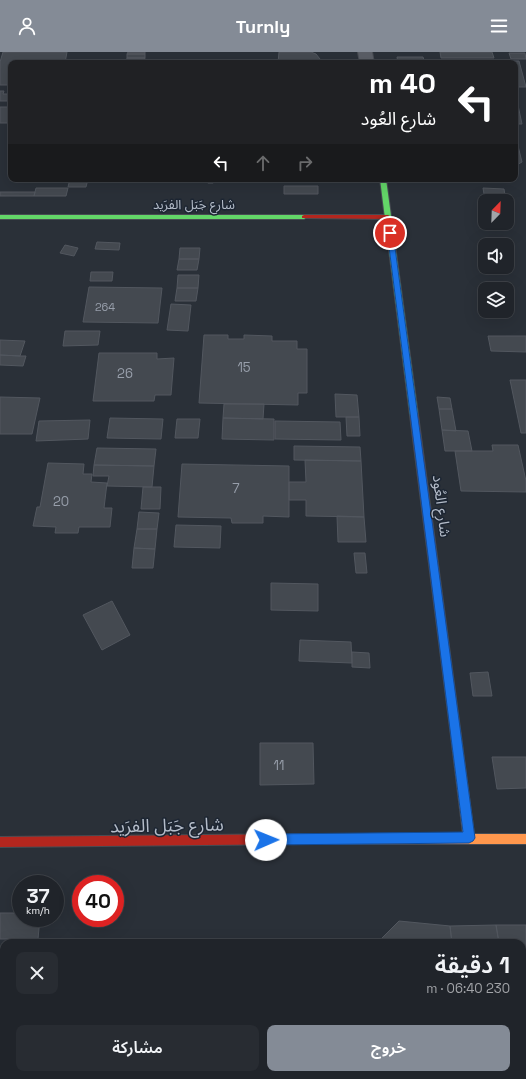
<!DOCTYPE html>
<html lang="ar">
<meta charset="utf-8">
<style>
:root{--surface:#20242a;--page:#282c32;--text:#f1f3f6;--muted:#a2a4a8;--line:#3d4147;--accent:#848b96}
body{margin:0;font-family:"Space Grotesk","Noto Sans Arabic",sans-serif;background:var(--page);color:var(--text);direction:rtl;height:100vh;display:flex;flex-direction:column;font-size:15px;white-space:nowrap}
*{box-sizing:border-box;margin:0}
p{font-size:13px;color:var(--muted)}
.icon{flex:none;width:22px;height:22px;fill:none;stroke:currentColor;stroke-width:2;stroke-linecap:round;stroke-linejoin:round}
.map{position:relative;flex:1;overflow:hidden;direction:ltr}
.side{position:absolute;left:0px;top:887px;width:526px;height:140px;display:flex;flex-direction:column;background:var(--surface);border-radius:12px 12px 0 0;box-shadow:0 4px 16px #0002,0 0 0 1px var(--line);direction:rtl}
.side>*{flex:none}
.top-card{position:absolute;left:8px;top:8px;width:510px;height:122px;border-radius:8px;box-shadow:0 4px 16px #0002,0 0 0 1px var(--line);direction:rtl;background:#202124;color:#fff;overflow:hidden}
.needle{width:26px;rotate:23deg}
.tools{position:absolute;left:478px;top:142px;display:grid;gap:8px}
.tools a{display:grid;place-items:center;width:36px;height:36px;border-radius:8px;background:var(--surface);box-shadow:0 4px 16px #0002,0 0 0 1px var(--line);font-size:20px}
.speed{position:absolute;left:12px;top:823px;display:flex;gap:8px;font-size:20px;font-weight:700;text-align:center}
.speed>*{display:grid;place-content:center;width:52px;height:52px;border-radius:50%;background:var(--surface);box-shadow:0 4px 16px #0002,0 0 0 1px var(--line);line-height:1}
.speed small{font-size:10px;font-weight:400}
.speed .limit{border:6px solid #d22;background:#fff;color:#111}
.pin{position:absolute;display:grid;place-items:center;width:34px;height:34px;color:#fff;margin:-17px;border:2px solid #fff;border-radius:50%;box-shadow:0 1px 4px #0007}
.me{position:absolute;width:44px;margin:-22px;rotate:89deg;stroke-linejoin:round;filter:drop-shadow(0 0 3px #0008)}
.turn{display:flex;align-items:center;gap:14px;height:84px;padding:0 16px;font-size:18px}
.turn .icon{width:52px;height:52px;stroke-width:2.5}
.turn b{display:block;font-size:28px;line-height:34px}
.lanes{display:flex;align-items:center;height:38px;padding:0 16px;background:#0003;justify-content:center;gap:20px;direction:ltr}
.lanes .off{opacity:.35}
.round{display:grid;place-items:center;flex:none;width:42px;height:42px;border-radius:8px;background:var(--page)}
.head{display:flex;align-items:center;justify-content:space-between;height:68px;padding:0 16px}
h1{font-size:24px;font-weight:600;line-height:30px}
.button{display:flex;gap:8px;margin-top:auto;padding:8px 16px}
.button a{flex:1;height:46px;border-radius:8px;background:var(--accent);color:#fff;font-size:16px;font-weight:600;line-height:46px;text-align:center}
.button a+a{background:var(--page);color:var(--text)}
header{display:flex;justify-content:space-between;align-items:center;height:52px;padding:0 16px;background:var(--accent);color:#fff;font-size:18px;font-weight:600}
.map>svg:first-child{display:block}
</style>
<header><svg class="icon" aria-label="menu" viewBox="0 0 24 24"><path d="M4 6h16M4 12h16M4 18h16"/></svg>Turnly<svg class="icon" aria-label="person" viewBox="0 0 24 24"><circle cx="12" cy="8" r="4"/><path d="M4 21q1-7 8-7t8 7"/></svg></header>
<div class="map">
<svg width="526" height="1027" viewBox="0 0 526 1027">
<rect width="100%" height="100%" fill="#2a3038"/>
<path fill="#444950" stroke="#52575f" d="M3 0H67L65 11H11V33H0V10Z
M128 0H145V2H127Z
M279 0H311L316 2 320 7 319 11H278Z
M440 0H492L494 6H441Z
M509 1H525L526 7H511Z
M127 2H145V6H127Z
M397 5H423L425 11H398Z
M127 6H145L144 10H126Z
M164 8H213V11H164Z
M461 9H519L526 35H515V11H461Z
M0 39H4L3 42H11V49H0Z
M515 44H516L522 72H515Z
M0 55H11V71H0Z
M517 90 522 110 515 114V91Z
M70 127H88L86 135H68Z
M203 127H218L213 131H208Z
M470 127H507V130H471Z
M284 134H318V142H284Z
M36 136H68L66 144H34Z
M483 136 504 137 506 149 485 148Z
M0 140H35L34 144H0Z
M97 190 120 191 119 198 95 197Z
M65 193 78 196 74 204 60 201Z
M180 196H200L199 207H179Z
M179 207H199L197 218H177Z
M91 220H113L112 229H90Z
M178 223H199L198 236H177Z
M89 235 162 236 158 271 83 270Z
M177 236H198L196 249H175Z
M171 252 191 253 188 279 167 278Z
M65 279H100L98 293 63 294Z
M204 283H228V287H244V283L272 284V289H297V297H307V341H298V353L199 351Z
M488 284H526V300L491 299Z
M0 288 25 289 20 304 0 303Z
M99 301H157V307L174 306 171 343H155L154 349H93Z
M0 303 20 304H26L23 314 0 313Z
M510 328H526V381H521Z
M335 342 357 343 359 365H336Z
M0 345 40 346 32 382H0Z
M437 345 450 346 452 357H439Z
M224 352H264L263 367 223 366Z
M439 357H452L456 379 442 378Z
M346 365H359L360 384H347Z
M110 366 163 367 161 387 107 386Z
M223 366 274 367V388L222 387Z
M177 367H200L198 386H175Z
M90 368 88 387 36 389 39 369Z
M275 369 340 370 341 388 275 387Z
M442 378 468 379 472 399H445Z
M492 393H518L526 429V440L461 439 455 399H493Z
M294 394 360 395 361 409 294 408Z
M97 396 156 397 154 414 94 413Z
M305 408 361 409 364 465 306 464V448H289V430H306Z
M48 411 84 412 83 422H92L91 430 107 431 104 456H112L110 475H79L78 481H55L56 475 33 474 37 455H40Z
M182 412 289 414V465L263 464V471H232L231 466 178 465Z
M94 413 154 414 152 435 107 434 109 424H93Z
M143 435H161L160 457H141Z
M139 460 159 461 157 477H137Z
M337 464 364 465 366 490H338Z
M176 473 221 474 220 496 174 495Z
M137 477H157L155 497 134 496Z
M134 496 155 497 153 516H132Z
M354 501H365L367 521H356Z
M271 531 318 532V559L271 558Z
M112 549 130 583 102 598 83 563Z
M300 588 351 590 352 611 299 609Z
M352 600 369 601 370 616 352 615Z
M488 620 492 644H473L470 621Z
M260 691H313L314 732 260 733Z
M492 705H526V736L497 737Z
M0 861H21V866H40L38 887H0Z
M399 869 450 874 452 891H377Z
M496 873 499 891H452L450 874Z
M496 873H526V904V902H522V891H499Z
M29 1023H175V1027H28Z"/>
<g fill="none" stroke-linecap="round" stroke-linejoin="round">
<defs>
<path id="street" d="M358 0H372L374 11H360Z"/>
<path id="fast" d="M380 127H386L418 363 414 366 410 363Z
M0 163H304L307 165 304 167H0Z"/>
<path id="slow" d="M456 679 460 680 461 684 474 782H526V792H303L299 791 298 787 299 783 303 782H463L451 684 452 680Z"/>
<path id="jam" d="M304 163H388L391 165 388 167 302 166V164Z
M414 360 418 363 461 684 460 688 456 689 452 688 451 684 410 363Z
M303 782 307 783 308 787 307 791 303 792 0 795V785Z"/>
</defs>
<use href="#street" stroke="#484c53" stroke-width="2"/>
<use href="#fast" stroke="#484c53" stroke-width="2"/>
<use href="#slow" stroke="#484c53" stroke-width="2"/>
<use href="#jam" stroke="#484c53" stroke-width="2"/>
<use href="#street" fill="#5a5e66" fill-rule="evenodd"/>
<use href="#fast" fill="#63d668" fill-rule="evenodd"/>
<use href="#slow" fill="#ff974d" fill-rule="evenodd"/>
<use href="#jam" fill="#b3261e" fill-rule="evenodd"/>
</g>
<path fill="#1a73e8" stroke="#114b97" d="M387 179 393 181 475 786 473 789 469 791 266 793 262 792 260 788 262 784 266 782 463 780Z"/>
<g text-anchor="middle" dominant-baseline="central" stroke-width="3" stroke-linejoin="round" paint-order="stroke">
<g font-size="11" fill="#989fab">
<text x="105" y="255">264</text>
</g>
<g font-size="13" fill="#b4bcc9" stroke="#1d2633">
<text x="194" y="152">شارع جَبَل الفرَيد</text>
</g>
<g font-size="13" fill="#989fab">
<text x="244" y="315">15</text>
<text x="125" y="321">26</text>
<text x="236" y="436">7</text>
<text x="61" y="449">20</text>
<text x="279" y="713">11</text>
</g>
<g font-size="15" fill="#b4bcc9" stroke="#1d2633">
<text transform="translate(442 454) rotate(83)">شارع العُود</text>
</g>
<g font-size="18" fill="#b4bcc9" stroke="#1d2633">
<text transform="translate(167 773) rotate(-1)">شارع جَبَل الفرَيد</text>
</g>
</g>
</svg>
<div class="tools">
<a><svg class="needle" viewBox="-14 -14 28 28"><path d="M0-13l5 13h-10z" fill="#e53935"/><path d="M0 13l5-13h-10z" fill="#a2a4a8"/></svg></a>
<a><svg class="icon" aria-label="sound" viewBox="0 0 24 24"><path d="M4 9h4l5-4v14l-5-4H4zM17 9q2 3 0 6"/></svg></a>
<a><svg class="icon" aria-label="layers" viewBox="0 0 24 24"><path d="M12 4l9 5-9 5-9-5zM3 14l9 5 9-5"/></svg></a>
</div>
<div class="speed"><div>37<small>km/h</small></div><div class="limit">40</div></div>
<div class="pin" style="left:390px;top:181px;background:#d93025"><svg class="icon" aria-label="arrive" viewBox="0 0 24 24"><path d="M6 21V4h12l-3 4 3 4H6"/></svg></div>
<svg class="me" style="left:266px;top:788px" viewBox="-20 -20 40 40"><circle r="19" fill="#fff"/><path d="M0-13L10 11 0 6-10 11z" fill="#1a73e8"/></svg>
<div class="top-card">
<div class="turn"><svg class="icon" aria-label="left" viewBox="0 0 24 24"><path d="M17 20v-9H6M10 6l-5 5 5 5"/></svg><div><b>40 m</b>شارع العُود</div></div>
<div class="lanes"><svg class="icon" aria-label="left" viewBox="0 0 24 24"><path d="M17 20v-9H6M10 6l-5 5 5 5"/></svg><svg class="icon off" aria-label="ahead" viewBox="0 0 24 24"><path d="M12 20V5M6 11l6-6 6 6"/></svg><svg class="icon off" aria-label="right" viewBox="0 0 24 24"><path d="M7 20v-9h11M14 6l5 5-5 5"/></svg></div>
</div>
<section class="side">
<div class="head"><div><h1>1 دقيقة</h1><p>230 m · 06:40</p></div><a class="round"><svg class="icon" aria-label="close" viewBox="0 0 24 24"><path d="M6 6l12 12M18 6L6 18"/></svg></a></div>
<div class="button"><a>خروج</a><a>مشاركة</a></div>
</section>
</div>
